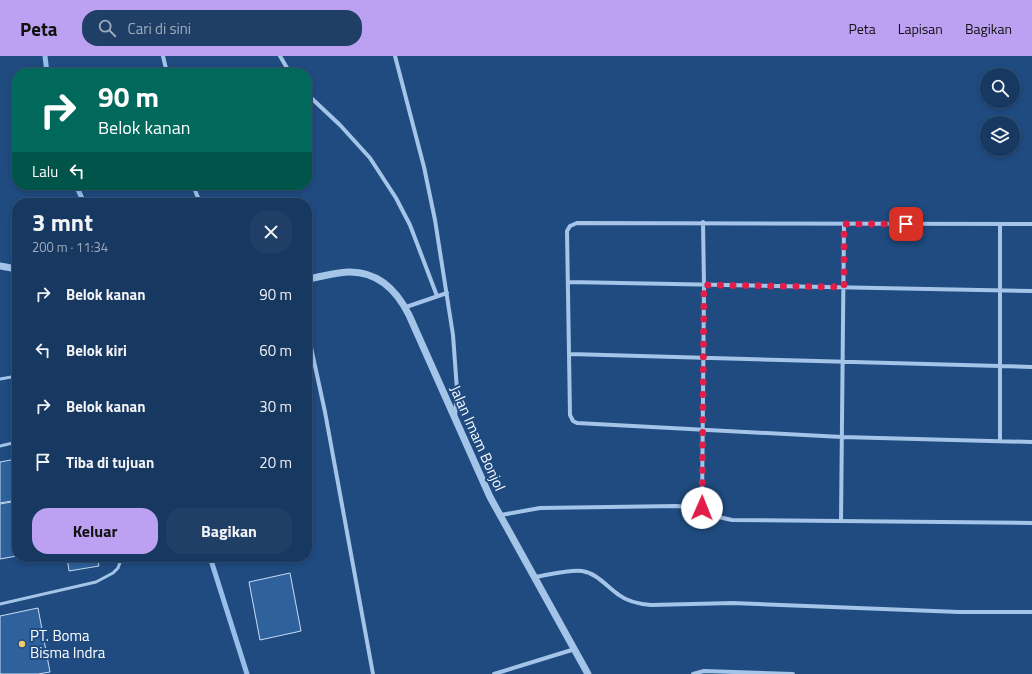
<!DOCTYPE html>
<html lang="id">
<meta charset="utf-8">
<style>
:root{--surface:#173860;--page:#203f66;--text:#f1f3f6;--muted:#9eacbd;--line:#365275;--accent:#bca0f2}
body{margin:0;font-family:"Titillium Web",sans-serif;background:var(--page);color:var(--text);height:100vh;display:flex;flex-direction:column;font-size:15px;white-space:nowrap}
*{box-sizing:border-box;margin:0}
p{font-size:13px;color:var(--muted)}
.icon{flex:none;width:22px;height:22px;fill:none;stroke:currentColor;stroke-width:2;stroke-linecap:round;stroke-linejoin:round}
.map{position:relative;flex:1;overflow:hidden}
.side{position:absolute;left:12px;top:142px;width:300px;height:364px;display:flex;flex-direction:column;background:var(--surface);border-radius:16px;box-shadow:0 2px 6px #0003,0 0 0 1px var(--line)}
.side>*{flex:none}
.banner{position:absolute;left:12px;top:12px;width:300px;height:122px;border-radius:16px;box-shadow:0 2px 6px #0003,0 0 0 1px var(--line);background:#00695c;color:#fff;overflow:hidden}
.controls{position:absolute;left:980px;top:12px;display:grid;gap:8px}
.controls a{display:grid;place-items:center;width:40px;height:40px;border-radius:50%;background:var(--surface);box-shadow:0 2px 6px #0003,0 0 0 1px var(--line);font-size:20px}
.pin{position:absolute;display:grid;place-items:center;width:34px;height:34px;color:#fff;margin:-17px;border-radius:8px;box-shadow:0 2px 6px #0006}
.me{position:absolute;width:44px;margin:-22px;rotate:1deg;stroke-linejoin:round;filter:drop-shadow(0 0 3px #0008)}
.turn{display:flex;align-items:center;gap:14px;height:84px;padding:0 20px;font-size:18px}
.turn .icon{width:52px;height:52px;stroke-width:2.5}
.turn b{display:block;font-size:28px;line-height:34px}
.then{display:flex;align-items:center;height:38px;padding:0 20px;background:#0003;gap:8px;font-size:15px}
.round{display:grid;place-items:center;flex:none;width:42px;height:42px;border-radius:16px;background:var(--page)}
.head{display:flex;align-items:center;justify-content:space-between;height:68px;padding:0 20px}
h1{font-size:24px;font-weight:700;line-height:30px}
.primary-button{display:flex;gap:8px;margin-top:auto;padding:8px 20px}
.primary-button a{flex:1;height:46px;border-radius:16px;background:var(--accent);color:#111;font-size:16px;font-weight:700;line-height:46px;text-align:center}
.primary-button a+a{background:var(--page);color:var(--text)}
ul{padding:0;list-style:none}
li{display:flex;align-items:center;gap:12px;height:56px;padding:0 20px}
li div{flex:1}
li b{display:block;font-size:15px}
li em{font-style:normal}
header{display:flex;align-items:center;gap:24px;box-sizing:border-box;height:56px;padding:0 20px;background:var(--accent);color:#111}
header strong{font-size:19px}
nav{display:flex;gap:22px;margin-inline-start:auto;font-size:14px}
.search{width:280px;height:36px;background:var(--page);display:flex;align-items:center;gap:10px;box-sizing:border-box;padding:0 14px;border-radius:16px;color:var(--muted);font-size:15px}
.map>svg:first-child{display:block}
</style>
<header>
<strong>Peta</strong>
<div class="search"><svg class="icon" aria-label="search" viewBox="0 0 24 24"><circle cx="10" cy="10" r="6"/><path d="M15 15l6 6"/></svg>Cari di sini</div>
<nav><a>Peta</a><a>Lapisan</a><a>Bagikan</a></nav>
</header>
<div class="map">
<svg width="1032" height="618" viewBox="0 0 1032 618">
<rect width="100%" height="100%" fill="#1f4b80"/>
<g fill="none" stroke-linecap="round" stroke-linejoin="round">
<path stroke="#98bfe9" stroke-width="5" d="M45 0 47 17
M76 129 84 147
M210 501 247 618"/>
</g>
<path fill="#2f629d" stroke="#c8def6" d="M16 403 17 444 0 447V406Z
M17 445V500L0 503V448Z
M67 501H97L99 510 69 515Z
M290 517 301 575 260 584 249 526Z
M38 552 50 616 38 618H0V560Z"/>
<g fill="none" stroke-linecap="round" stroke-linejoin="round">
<path stroke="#a4c4e8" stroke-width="3" d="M0 323 17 320
M0 390 17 386
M0 548 96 526 113 517 118 512 122 501"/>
<path stroke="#a4c4e8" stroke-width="4" d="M163 0 167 17
M280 0 290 17
M395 0 424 111 435 164 453 279 457 334 455 361
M307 38 340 69 370 102 396 142 410 169 437 240
M193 129 200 147
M1000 168V385
M1032 168C880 168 728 166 577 167L570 170 567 175 570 359 573 365 577 367 842 381 1032 386
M569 226 1032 235
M406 251 447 237
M307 273 325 356 373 618
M570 298 1032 311
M702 452 704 229 703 166
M501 459 540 452 676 450 702 452 714 460 732 464 1032 467
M841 465 844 168
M535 521C548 519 571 513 582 515 597 517 607 531 619 539 628 546 639 548 651 549L733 547 959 556H1032
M494 618 575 593
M693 618 704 615 793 618"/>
<path stroke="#a4c4e8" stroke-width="7" d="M0 210 17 213
M307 223C321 221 336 216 350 216 378 216 397 235 409 259L490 441 588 618"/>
</g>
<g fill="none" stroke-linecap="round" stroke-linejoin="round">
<path stroke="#e11d48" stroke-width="7" stroke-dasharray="0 12.6" d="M702 452 704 229 844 231V168H906"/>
</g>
<circle fill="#f6c964" stroke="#1f4b80" stroke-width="1.5" cx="22" cy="588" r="4"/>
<g text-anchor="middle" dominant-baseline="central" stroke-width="4" stroke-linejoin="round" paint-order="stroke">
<g font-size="15" fill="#fff" stroke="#1f4b80">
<text transform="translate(478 382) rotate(66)">Jalan Imam Bonjol</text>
</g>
<g font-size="15" fill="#fff" stroke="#1f4b80" text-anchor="start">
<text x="30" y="579">PT. Boma<tspan x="30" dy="17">Bisma Indra</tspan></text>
</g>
</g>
</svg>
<div class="controls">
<a><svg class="icon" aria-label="search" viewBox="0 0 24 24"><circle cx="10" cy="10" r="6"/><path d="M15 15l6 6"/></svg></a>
<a><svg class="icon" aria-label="layers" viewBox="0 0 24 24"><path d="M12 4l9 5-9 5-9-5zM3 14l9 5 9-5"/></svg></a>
</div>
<div class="pin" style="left:906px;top:168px;background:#d93025"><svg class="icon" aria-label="arrive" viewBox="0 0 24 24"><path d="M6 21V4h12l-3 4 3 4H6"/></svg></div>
<svg class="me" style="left:702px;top:452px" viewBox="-20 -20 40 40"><circle r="19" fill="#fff"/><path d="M0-13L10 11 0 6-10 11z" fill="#e11d48"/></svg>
<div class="banner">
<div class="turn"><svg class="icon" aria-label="right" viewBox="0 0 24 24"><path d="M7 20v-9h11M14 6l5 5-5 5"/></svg><div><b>90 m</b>Belok kanan</div></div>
<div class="then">Lalu<svg class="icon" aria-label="left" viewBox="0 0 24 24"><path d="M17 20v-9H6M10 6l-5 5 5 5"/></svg></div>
</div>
<section class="side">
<div class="head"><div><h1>3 mnt</h1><p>200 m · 11:34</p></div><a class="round"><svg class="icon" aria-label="close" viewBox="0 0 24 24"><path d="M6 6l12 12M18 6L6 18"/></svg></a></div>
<ul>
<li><svg class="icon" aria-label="right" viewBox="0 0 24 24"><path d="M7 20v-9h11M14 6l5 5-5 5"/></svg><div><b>Belok kanan</b></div><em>90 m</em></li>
<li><svg class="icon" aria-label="left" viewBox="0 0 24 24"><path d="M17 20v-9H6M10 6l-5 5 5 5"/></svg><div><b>Belok kiri</b></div><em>60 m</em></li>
<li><svg class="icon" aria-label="right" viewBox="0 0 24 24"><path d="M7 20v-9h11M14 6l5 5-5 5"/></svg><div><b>Belok kanan</b></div><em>30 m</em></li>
<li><svg class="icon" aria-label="arrive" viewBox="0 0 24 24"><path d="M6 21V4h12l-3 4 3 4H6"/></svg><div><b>Tiba di tujuan</b></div><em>20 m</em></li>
</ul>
<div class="primary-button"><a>Keluar</a><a>Bagikan</a></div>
</section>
</div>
